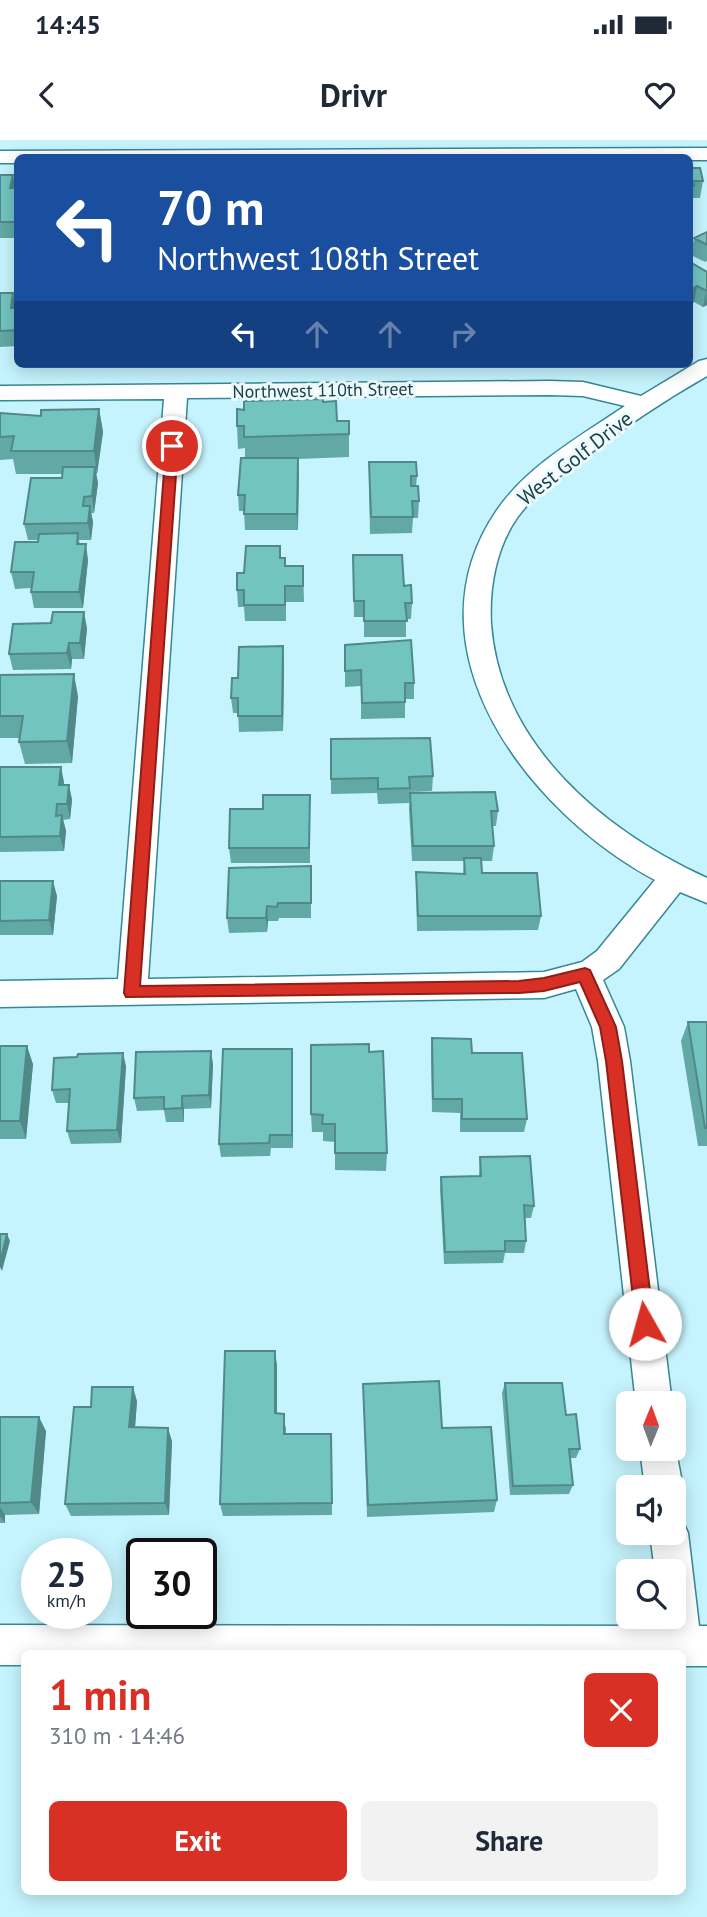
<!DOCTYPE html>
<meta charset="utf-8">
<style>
:root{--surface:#fff;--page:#f2f2f3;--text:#1f2937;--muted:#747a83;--accent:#d93025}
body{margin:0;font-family:"PT Sans",sans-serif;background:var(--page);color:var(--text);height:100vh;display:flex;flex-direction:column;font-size:26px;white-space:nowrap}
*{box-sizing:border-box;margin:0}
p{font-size:23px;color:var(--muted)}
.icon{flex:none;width:38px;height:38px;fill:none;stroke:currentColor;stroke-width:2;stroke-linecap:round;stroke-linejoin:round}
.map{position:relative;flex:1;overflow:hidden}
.side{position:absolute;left:21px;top:1510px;width:665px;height:245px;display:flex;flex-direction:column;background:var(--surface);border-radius:10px;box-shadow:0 4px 18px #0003}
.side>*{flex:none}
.banner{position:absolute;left:14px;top:14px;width:679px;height:214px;border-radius:10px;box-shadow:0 4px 18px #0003;background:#1a4fa0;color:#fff;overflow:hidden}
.needle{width:46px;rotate:1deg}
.tools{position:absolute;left:616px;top:1251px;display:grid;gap:14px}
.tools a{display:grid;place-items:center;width:70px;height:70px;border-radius:10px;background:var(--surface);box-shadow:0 4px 18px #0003;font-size:35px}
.speed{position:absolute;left:21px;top:1398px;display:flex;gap:14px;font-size:35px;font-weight:700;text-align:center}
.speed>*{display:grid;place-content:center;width:91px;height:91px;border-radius:50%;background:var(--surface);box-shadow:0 4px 18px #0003;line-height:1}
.speed small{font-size:18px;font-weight:400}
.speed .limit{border:4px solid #111;border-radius:10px;background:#fff;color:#111}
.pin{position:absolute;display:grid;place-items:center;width:60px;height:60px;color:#fff;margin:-30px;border:4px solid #fff;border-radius:50%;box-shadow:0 2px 7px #0007}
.me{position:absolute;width:77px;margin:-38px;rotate:353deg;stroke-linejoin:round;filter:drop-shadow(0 0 5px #0008)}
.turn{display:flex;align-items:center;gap:24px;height:147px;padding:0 28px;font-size:32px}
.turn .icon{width:91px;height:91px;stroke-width:2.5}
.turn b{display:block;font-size:49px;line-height:60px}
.lanes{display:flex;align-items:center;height:66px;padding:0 28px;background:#0003;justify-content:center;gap:35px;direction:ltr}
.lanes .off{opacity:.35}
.round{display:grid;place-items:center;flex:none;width:74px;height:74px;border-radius:10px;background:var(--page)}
.headline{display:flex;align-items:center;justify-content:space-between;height:119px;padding:0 28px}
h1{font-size:42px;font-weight:700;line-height:52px;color:var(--accent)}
.button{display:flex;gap:14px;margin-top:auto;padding:14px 28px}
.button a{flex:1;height:80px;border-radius:10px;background:var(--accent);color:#fff;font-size:28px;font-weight:700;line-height:80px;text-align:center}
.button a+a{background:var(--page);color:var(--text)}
.status{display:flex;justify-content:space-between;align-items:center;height:49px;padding:0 35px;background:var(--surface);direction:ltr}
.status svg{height:19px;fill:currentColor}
header{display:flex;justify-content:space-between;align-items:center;height:91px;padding:0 28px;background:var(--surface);font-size:32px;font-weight:700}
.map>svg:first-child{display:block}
</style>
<div class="status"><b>14:45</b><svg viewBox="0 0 49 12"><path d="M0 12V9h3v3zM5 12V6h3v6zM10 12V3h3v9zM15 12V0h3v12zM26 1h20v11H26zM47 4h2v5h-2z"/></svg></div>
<header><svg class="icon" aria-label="back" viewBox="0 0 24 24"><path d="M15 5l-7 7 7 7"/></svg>Drivr<svg class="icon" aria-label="heart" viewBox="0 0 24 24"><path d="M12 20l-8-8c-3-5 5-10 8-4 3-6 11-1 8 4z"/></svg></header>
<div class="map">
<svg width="707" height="1777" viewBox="0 0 707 1777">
<rect width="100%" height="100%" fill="#c6f4fe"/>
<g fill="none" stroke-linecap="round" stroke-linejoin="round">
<defs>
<path id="street" d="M707 8V20H690V18H18V23H0V11Z
M707 219V236C663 261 620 290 580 321 557 338 533 355 517 378 496 408 489 448 491 484 500 605 604 691 707 738V763L680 752 619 829 603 840 624 887 630 921 672 1264H636L598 921 592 887 576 849 544 858 0 867V841L118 839 164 259 0 260V246L550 241 583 242 641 256 699 221ZM550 255 583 256 625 266C582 295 527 326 497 370 401 510 531 674 655 740L597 811 582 822 544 832 148 839 187 258Z
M674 1300 683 1348 677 1361 674 1363V1348H645L640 1309H674Z
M674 1376 682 1380 688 1393 699 1486H707V1526H682V1514H24V1525H0V1485L660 1486 659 1477H674V1432H655L650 1393H674Z"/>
</defs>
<use href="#street" stroke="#368797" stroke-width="3"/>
<use href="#street" fill="#fff" fill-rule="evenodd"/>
</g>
<path fill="#62a9a6" d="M690 28 703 41 700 58H692L691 63H690Z
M0 35H13L15 48H18V98H0Z
M707 92V121L705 122 691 115 694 98Z
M690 122 707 132V165L703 167 694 162 690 165Z
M0 153 16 168H18V206L0 207Z
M323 262 337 281 349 294V317L298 319V390H245L244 371H239L238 355 245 318V308L238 309 237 286 244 270Z
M99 269 103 292 97 334H96L98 343 94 373H91L93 382 91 400H79L80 404 88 420 83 468H34L31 452V448L15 449 11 432 38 402V400H28L24 384 62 338V334H16L13 319 0 320V297L41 276Z
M417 336 416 346 419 361 418 378H413L412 393 370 394 369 339Z
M353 415 404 446 412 463 411 479H406V497H364V477H354Z
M281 418 286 426H303L304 462H286V481H245L244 467H238L237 450 244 433Z
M51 483 87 488 84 519H72L71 529 13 530 9 514Z
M345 505 414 543V559H405V578L361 579V546L345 547Z
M284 522 283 591 239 592 238 573H233L231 558 238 538Z
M0 535 78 556 72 623 25 624 19 602 20 598H0Z
M331 599 433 636 432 651 410 652 409 663 378 664 377 653 331 654Z
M0 627 64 642V645H69L72 660 70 679 63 680 66 691 64 711 0 712Z
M410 653 498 671 496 686H492L494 706 492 721H481L482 733 541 776 538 790 417 791 416 747V732L463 734 464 721H412L409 669Z
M310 655V723H231L229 708 263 669Z
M0 741 57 756 53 795H0Z
M311 741V778H279L278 781H268L267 792 229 793 227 778Z
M688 882H707V1006H698L681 901Z
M432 898 472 913 527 979 524 992H460V973L432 972 431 912Z
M0 906 33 924 26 999H0Z
M292 909 293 1008H271L270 1016 221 1017 219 1004Z
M369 912 387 1013 386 1031 335 1030V1002L323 1001V992H312L311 974Z
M213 924 211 968 184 969V982H166L164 970 137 971 134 958Z
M126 926 121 1003 71 1004 67 991 69 963H56L52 950Z
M480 1017 534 1066 531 1078H525L526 1101 524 1113H505L503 1123 444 1124 440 1049 441 1037 479 1036Z
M277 1225V1274L286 1287V1294L332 1307V1375L223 1376 220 1364Z
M505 1243 566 1275 580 1309 576 1318H570L573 1345 569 1354 510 1355 502 1253Z
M363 1244 442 1288 497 1360 494 1372 367 1377Z
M137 1261 135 1287 172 1301 169 1375 71 1376 65 1364 91 1267Z
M0 1277 46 1291 39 1374 5 1375V1383H0Z"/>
<path fill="#508987" d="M13 35 16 51 10 48Z
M697 146 694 162 690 165V150Z
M706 151 707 165 703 167Z
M13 153 16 169 11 168Z
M99 269 103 292 97 334 94 311Z
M298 318 299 334 298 390 297 374Z
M95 327 98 343 94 373 92 356Z
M90 366 93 382 91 400 88 383Z
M86 404 88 420 83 468 79 452Z
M84 472 87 488 84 519 80 503Z
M69 503 72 519 71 529 67 513Z
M283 506 284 522 283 591 282 576Z
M74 534 78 556 72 623 67 601Z
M61 627 64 642 62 660 59 645Z
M69 645 72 660 70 679 67 664Z
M62 675 66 691 64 711 60 696Z
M53 741 57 756 53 795 49 780Z
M267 766 268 781 267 792 266 778Z
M27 906 33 924 26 999 20 981Z
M292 909 293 922V1008L292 995Z
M211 911 213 924 211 968 209 955Z
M123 913 126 926 121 1003 117 990Z
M182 956 184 969V982L182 968Z
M7 1094 10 1101 2 1131 0 1127V1122Z
M275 1211 277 1225V1287L275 1273Z
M133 1247 137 1261 134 1301 129 1287Z
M39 1277 46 1291 39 1374 31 1362Z
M168 1288 172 1301 169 1375 165 1363Z
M0 1367 5 1375V1383L0 1376Z"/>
<path fill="#72c4c1" stroke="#508987" stroke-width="2" d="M690 28H700L703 41H693L694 46H690Z
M0 35H13L10 48H18V82H0Z
M707 92V105L694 98Z
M690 122 707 132V151L697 146 690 150Z
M0 153H13L11 168H18V190L0 191Z
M323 259V262L336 261 337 281H349V294L244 297V286H237V269L244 270V261Z
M99 269 94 311H11L14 296 0 297V273L41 276V270Z
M241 318H298L297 374H244L245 355H238Z
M369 322H416L417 336H411V346H418L419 361H412L413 377H371Z
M63 327H95L92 356 84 357 83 366H90L88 383 24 384 31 338H62Z
M78 393 77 404H86L79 452H31L34 432H11L15 402H38L39 394Z
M246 406H280V418H285V426H303V446H285V465H244V450H237V433H244Z
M353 415H402L404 446 411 445 412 463H405L407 481H364V461H354Z
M53 472H84L80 503H69L67 513 9 514 13 484 51 483Z
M411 500 414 543H405V562L362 563 361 530 345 531V505Z
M283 506 282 576H238V558H231L232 538H238L239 507Z
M74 534 67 601 19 602 23 576H0V535Z
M430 598 433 636 409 637 410 648 378 649V638L331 639V599Z
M0 627H61L59 645H69L67 664H57L56 676 62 675 60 696 0 697Z
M495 652 498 671H491L494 706H413L410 653Z
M263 655H310L309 708H229L230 669H263Z
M464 718H481L482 733H537L541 776H418L416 732 465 734Z
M311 726V763H278L277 767 267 766 266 778H227L229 728Z
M0 741H53L49 780 0 781Z
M688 882H707V988H705Z
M432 898 471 899 472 913H522L527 979H462V959H433Z
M369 904V912L383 911 387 1013H335V984H322L323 975 311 974V905Z
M0 906H27L20 981H0Z
M223 909H292V995H270L269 1003 219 1004Z
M211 911 209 955 182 956V968L164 969V957L134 958 136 912Z
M123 913 117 990 67 991 70 949 52 950 54 918 77 917 78 914Z
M530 1016 534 1066 524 1065 526 1101H505V1111L445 1112 441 1037 481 1036 480 1017Z
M0 1094H7L0 1122Z
M225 1211H275V1273L284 1274V1294H331L332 1363 220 1364Z
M439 1241 442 1288 491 1287 497 1360 368 1365 363 1244Z
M505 1243H562L566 1275 576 1274 580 1309H569L573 1345 513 1346Z
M92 1247H133L129 1287 168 1288 165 1363 65 1364 74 1267H91Z
M0 1277H39L31 1362 0 1363Z"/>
<path fill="#d93025" stroke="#8d1f18" stroke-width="2" d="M172 303 178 306 140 846 519 841 544 838 585 828 590 830 616 887 622 921 654 1184 651 1190 645 1193 638 1190 636 1184 606 921 600 887 580 842 544 851 519 853 126 857 124 853 166 306Z"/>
<g text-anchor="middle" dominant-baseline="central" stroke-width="6" stroke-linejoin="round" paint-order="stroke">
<g font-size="18" fill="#1f4047" stroke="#ecfbfe">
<text transform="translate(323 250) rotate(-1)">Northwest 110th Street</text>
</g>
<g font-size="21" fill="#1f4047" stroke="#ecfbfe">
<text transform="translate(575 318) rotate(-38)">West Golf Drive</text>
</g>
</g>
</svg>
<div class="tools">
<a><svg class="needle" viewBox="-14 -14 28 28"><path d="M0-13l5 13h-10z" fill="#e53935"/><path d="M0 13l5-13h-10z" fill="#747a83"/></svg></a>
<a><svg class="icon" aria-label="sound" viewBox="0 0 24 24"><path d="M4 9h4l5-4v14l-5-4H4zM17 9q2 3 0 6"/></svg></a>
<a><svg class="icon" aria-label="search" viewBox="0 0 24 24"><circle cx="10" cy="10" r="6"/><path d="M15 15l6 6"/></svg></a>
</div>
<div class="speed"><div>25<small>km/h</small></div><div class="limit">30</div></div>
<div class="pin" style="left:172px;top:306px;background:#d93025"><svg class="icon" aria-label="arrive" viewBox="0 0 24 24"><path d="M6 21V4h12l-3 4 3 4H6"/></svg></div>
<svg class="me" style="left:645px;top:1184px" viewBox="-20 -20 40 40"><circle r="19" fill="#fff"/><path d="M0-13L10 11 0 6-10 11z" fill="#d93025"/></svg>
<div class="banner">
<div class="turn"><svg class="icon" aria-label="left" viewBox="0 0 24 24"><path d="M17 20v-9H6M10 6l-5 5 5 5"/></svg><div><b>70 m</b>Northwest 108th Street</div></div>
<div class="lanes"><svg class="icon" aria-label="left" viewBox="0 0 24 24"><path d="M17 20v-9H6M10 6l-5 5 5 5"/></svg><svg class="icon off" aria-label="ahead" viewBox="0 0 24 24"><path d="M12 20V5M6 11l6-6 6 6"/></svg><svg class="icon off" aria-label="ahead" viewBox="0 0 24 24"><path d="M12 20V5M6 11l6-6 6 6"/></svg><svg class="icon off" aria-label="right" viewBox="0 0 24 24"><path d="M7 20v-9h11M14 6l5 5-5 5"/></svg></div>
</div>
<section class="side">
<div class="headline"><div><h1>1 min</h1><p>310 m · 14:46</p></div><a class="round" style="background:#d93025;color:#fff"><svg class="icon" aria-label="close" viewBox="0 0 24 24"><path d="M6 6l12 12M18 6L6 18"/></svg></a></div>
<div class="button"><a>Exit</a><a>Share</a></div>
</section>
</div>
